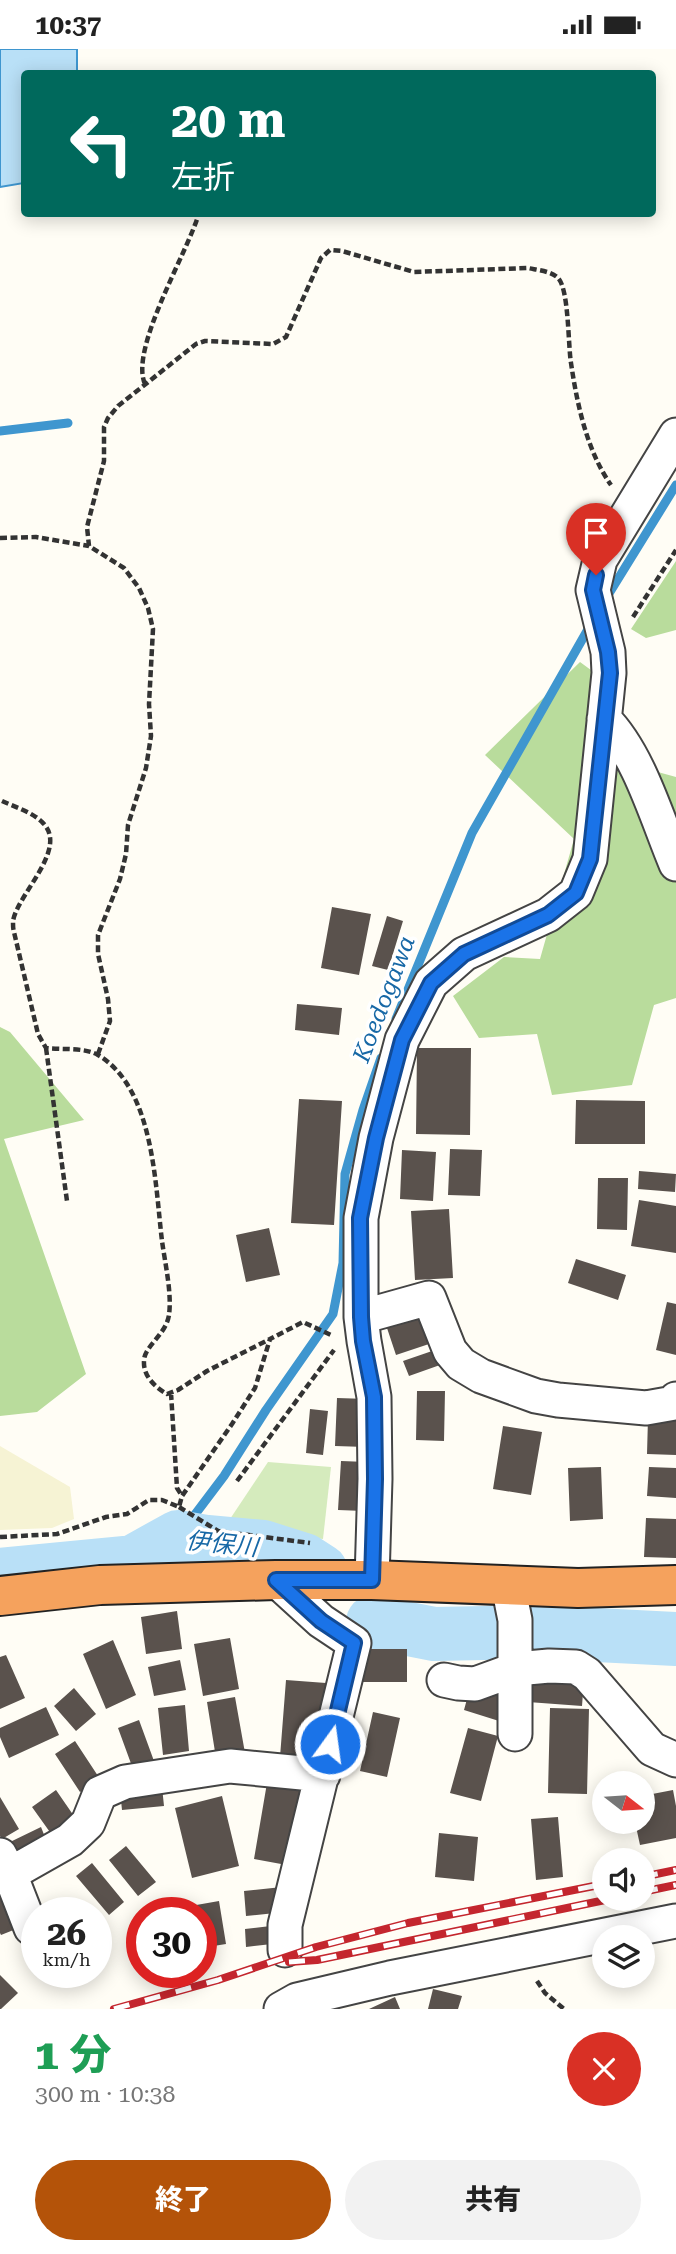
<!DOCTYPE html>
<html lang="ja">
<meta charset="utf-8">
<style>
:root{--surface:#fff;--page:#f2f2f2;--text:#222;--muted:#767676;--accent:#b45309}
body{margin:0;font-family:"Roboto Serif","Noto Sans JP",serif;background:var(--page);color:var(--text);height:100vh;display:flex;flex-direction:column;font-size:26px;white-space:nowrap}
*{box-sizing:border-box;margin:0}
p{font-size:23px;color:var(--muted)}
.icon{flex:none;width:38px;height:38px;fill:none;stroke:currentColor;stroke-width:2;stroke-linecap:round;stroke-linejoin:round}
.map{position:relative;height:1960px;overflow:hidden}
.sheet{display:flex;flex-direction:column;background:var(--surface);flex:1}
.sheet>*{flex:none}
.guide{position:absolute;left:21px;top:21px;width:635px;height:147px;border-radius:7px;box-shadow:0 4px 18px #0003;background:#00695c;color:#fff;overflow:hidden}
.needle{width:46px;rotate:107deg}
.buttons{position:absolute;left:592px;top:1722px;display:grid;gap:14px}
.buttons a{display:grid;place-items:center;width:63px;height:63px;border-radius:50%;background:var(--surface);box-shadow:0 4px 18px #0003;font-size:35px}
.speed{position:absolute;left:21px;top:1848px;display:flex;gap:14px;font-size:35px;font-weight:700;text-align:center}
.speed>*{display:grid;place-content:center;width:91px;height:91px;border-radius:50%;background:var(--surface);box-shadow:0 4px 18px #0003;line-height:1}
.speed small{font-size:18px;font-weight:400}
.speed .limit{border:10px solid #d22;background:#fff;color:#111}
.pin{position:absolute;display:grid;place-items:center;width:60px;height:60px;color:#fff;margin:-72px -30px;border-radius:50% 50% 50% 0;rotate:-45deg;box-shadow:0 0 7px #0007}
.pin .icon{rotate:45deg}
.me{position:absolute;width:77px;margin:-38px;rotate:14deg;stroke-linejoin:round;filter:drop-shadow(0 0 5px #0008)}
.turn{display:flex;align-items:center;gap:24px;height:147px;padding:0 35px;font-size:32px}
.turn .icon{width:91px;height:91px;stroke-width:2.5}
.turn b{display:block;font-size:49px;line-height:60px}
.round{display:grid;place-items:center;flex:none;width:74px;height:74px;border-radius:37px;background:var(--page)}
.headline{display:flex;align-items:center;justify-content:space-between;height:119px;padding:0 35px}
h1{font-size:42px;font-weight:800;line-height:52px;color:#1e9e55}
.cta{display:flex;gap:14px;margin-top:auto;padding:14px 35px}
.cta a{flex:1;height:80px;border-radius:42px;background:var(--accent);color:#fff;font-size:28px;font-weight:800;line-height:80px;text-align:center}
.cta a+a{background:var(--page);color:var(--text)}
.status{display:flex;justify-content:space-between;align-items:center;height:49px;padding:0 35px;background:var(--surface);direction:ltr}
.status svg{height:19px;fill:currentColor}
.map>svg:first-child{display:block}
</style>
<div class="status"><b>10:37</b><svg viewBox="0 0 49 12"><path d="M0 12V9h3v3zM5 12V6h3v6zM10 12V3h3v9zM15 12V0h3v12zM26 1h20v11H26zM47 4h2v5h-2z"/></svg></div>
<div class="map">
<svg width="676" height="1960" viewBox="0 0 676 1960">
<rect width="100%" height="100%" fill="#fffdf5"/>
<path fill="#f6f3d4" d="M0 1397 70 1438 74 1470 52 1479 0 1481Z"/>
<path fill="#d5ebbd" d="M268 1413 331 1418 323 1490 224 1479Z"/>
<path fill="#b9dc9c" d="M676 512V581L646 589 631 580Z
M580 613 595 624 585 703 676 728V949L654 956 632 1036 552 1046 537 985 479 989 453 947 504 908 540 910 574 790 485 706Z
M0 978 10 983 84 1071 4 1090 86 1325 37 1363 0 1367Z"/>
<path fill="#b9e0f7" stroke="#3f96cf" stroke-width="2" d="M0 0H77V24H24V134L0 138Z"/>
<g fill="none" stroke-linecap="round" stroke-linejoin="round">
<path stroke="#3f96cf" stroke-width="9" d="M0 382 68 374
M605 551 676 436
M396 970 472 784 591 575
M178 1488 224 1427 266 1361 333 1265 343 1214 345 1125 363 1061 381 1009"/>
<path stroke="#b9e0f7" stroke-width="54" d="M0 1526 133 1513 178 1488 207 1493 263 1498 304 1511 321 1522
M373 1573 434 1585 538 1583 676 1590"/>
</g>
<path fill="#5a524d" d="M332 858 371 865 359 926 321 919Z
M387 867 403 872 388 921 372 917Z
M297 955 342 959 339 986 295 981Z
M417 999H471L470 1086 416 1085Z
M299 1050 342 1052 334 1176 291 1174Z
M576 1051 645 1052V1095H575Z
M450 1100 482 1101 480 1147 448 1146Z
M402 1101 436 1103 433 1152 400 1150Z
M639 1122 676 1125 675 1143 638 1140Z
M598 1129H628L627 1181 597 1180Z
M639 1151 676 1157V1204L631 1197Z
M449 1160 453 1229 415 1231 411 1162Z
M269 1179 280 1226 246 1233 236 1186Z
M576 1210 626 1226 618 1251 568 1234Z
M421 1251 435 1293 396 1306 382 1264Z
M667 1253 676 1255V1306L656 1301Z
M435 1301 440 1316 409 1327 403 1312Z
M417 1342H445L444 1392 416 1391Z
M337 1349 368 1350 366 1398 335 1397Z
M310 1360 328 1362 323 1406 306 1404Z
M648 1369 676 1370V1406L647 1405Z
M503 1377 542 1383 531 1446 493 1440Z
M341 1412 367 1413 364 1462 338 1461Z
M601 1418 603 1470 570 1472 568 1419Z
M649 1418 676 1419V1449L647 1447Z
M646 1469 676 1470V1509L644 1508Z
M177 1562 182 1600 146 1605 141 1568Z
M230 1589 239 1640 203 1647 194 1595Z
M113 1591 136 1646 106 1660 83 1605Z
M362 1600H407V1633H363Z
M6 1606 25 1649 0 1660V1608Z
M180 1611 186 1641 154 1647 148 1618Z
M530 1626 584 1630 582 1657 528 1653Z
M286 1631 326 1634 320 1711 280 1708Z
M74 1639 96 1665 76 1682 54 1657Z
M470 1639 506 1649 499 1672 464 1661Z
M235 1648 245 1704 216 1709 207 1653Z
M185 1656 189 1702 163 1706 158 1659Z
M46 1658 59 1686 9 1709 0 1688V1679Z
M550 1659 589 1660 587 1745 548 1744Z
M373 1663 400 1669 387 1728 360 1722Z
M139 1671 154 1712 133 1720 118 1679Z
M468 1679 498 1687 481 1752 450 1744Z
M75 1692 100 1730 80 1743 55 1705Z
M267 1734 306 1741 292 1817 254 1810Z
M162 1738 164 1757 122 1761 120 1742Z
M56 1741 76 1770 52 1786 32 1758Z
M673 1741 676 1757V1789L640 1796 635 1773H642V1747Z
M222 1747 239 1817 192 1829 175 1759Z
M0 1748 19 1780 2 1790 0 1787Z
M558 1768 563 1828 536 1831 531 1770Z
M41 1778 47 1793 15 1809 8 1794Z
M439 1784 478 1788 474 1832 435 1828Z
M126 1797 156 1833 138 1847 109 1811Z
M92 1814 124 1853 109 1866 76 1827Z
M0 1826 21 1878 1 1886 0 1884Z
M282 1838 285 1863 246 1867 244 1842Z
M219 1852 226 1895 201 1899V1864H186L185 1858Z
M279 1876 281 1894 246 1898 245 1880Z
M59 1923H82L70 1935Z
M0 1926 18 1944 1 1960H0Z
M433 1940 462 1947 458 1960H428Z
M395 1948 400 1960H369Z"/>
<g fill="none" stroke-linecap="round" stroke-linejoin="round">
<defs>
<path id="street" d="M604 670C639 705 657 770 676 815
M361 1268 429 1249 450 1302 461 1315 481 1327 536 1347 558 1351 646 1359 674 1354 676 1350
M276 1531 321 1572 354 1594 285 1876V1901
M372 1531 375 1430 374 1348 364 1292 361 1268V1169L376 1089 402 991 431 934 464 905 548 866 576 844 590 810 609 624 608 603 593 541 600 511 676 386
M508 1536 515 1571V1685
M444 1631 458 1634 475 1635 516 1620 549 1617 576 1618 587 1625 652 1700 676 1711
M0 1806 10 1825 31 1879
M10 1825 70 1791 88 1774 100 1744 125 1733 230 1717 323 1726
M281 1960 297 1951 390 1929 676 1872"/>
<path id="highway" d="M0 1547 100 1536 276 1531H372L578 1539 676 1536"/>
</defs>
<use href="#street" stroke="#444" stroke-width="37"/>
<use href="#highway" stroke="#222" stroke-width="42"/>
<path stroke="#333" stroke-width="4.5" stroke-dasharray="7 3.5" stroke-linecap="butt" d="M145 335C129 300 188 203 199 164
M0 489 36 488 89 497
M633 568 676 501
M2 752C15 758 32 763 42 773 70 799 18 844 13 872 13 876 13 880 14 883L38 985 46 999C62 1001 84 998 98 1006 154 1039 155 1135 162 1192 165 1214 172 1244 169 1266 166 1286 144 1297 144 1312 143 1327 155 1338 167 1345L178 1341 207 1322 270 1290
M46 999 67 1152
M98 1005 110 972 108 950 98 905V886L120 830 126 805 128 776 146 719 151 687 149 655 153 580 148 559 139 539 124 519 89 497 87 478 104 412V378L108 369 118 357 196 295 205 292 273 295 286 288 321 209 330 201 342 202 414 223 528 219C537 221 551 222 558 229 569 240 568 296 571 314 577 355 587 402 611 436
M171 1344 177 1439 182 1447
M237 1432 334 1301
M179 1458 218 1482 310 1494
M0 1488 57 1485 106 1468 127 1465 149 1451H162L179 1458 182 1447 232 1375 255 1339 270 1290 303 1273 333 1287
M537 1932 545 1944 564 1960"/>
<use href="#street" stroke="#fff" stroke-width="33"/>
<use href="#highway" stroke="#f5a25d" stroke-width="38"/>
<defs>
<path id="rail" d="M642 1828 676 1821
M642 1843 676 1836
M289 1913 317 1911 610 1850
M114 1960 218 1931 316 1898 408 1874 604 1835"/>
</defs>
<use href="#rail" stroke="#c4262e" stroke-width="8"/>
<use href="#rail" stroke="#fff" stroke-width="5" stroke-dasharray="16" stroke-linecap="butt"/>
</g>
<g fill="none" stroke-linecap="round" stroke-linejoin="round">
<defs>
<path id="route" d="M330 1695 354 1594 321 1572 276 1531H372L375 1430 374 1348 363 1292 361 1268 360 1169 376 1089 402 991 431 934 464 905 548 866 576 844 590 810 610 624 608 603 593 541 596 526"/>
</defs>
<use href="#route" stroke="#114b97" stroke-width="18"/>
<use href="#route" stroke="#1a73e8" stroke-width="12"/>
</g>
<g text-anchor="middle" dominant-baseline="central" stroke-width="7" stroke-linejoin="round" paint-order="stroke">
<g font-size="24" font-style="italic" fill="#1768a6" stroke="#fff">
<text transform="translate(384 950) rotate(-69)">Koedogawa</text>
<text transform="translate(222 1495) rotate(6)">伊保川</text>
</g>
</g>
</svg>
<div class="buttons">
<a><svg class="needle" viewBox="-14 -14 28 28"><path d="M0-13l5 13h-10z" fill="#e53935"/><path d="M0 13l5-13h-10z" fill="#767676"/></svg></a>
<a><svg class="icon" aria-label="sound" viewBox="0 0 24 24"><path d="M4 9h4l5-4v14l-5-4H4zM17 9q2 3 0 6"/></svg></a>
<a><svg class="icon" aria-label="layers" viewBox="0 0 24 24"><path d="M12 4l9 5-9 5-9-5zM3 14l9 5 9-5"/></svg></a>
</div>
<div class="speed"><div>26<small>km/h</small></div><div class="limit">30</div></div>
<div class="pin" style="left:596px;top:526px;background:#d93025"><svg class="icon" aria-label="arrive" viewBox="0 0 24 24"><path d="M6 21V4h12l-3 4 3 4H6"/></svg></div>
<svg class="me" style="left:330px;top:1695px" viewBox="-20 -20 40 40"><circle r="17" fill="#1a73e8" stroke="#fff" stroke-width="3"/><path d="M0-11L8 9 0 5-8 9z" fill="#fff"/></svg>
<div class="guide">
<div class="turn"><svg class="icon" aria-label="left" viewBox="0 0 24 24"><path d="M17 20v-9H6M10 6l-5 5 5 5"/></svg><div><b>20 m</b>左折</div></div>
</div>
</div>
<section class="sheet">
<div class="headline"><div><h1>1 分</h1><p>300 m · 10:38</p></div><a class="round" style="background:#d93025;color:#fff"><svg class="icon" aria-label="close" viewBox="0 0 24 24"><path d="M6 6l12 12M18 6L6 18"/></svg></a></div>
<div class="cta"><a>終了</a><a>共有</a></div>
</section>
